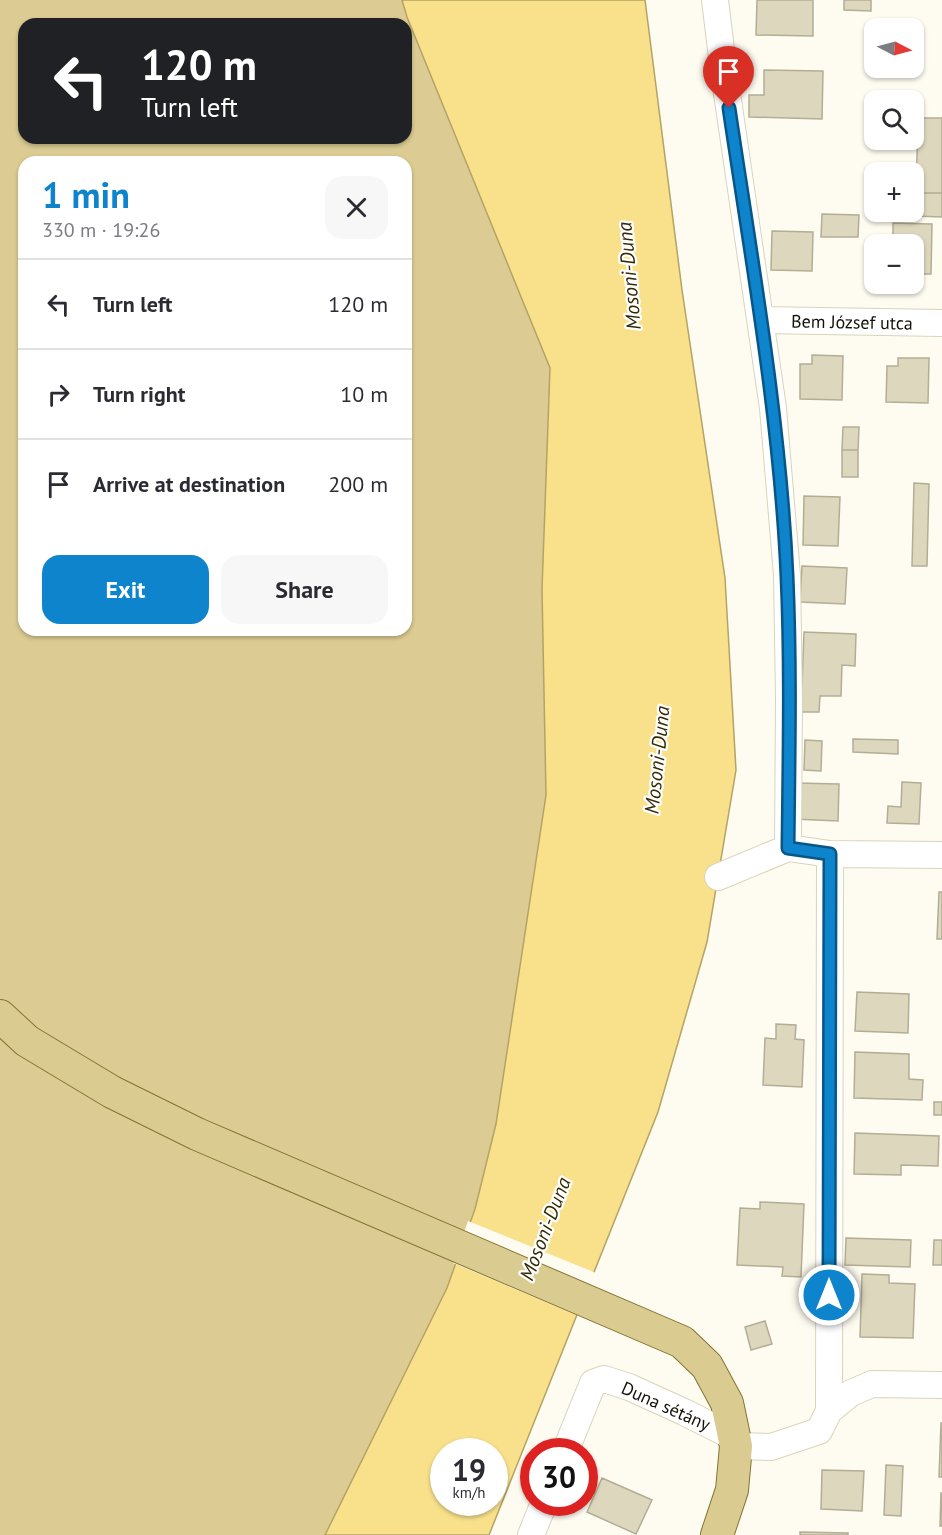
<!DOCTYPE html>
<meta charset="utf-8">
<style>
:root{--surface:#fff;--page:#f7f7f7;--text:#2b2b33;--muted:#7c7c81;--line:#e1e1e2;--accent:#0e84cd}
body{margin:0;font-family:"PT Sans",sans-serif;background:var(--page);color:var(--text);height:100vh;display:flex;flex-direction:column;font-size:22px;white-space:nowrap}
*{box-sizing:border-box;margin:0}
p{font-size:20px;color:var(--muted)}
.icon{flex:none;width:33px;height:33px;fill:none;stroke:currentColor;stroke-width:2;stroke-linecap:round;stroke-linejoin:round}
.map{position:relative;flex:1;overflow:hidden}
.panel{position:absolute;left:18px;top:156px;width:394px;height:480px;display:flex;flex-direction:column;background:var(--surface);border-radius:18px;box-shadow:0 2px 4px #0004}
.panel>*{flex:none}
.guide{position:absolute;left:18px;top:18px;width:394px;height:126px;border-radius:18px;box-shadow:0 2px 4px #0004;background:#202124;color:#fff;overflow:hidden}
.needle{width:39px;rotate:96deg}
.tools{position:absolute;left:864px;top:18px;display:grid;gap:12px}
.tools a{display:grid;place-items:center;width:60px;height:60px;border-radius:12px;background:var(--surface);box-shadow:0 2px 4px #0004;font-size:30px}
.speed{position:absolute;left:430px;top:1438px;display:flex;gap:12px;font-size:30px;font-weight:700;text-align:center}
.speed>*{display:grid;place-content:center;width:78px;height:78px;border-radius:50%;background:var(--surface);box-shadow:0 2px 4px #0004;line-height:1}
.speed small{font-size:15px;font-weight:400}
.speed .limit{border:9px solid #d22;background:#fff;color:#111}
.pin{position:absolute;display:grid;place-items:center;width:51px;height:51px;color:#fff;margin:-62px -26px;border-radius:50% 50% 50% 0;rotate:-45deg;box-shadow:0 0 6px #0007}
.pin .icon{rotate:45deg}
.me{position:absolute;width:66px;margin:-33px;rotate:0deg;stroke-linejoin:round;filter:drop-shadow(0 0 4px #0008)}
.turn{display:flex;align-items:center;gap:21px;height:126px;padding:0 24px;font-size:27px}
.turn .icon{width:78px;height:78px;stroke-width:2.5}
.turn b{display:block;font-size:42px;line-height:51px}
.round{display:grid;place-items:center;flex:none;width:63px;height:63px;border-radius:18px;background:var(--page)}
.summary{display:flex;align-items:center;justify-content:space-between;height:102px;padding:0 24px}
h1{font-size:36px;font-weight:700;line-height:45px;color:var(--accent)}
.action{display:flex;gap:12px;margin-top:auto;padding:12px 24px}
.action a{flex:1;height:69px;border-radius:18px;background:var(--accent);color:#fff;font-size:24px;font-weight:700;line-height:69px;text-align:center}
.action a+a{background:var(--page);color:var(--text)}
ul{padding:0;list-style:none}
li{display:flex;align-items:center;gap:18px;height:90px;padding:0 24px;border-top:2px solid var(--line)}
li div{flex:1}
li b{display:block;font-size:22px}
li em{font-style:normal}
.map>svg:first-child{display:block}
</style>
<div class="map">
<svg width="942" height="1535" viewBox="0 0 942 1535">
<rect width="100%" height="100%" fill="#fefcf1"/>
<path fill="#dccc93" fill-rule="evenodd" d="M0 0H402L407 17 550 368 542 589 546 795 496 1124 475 1209 447 1288 325 1535H0ZM24 24H406V138H24ZM24 162H406V630H24Z"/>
<path fill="#f9e18b" stroke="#b4a364" stroke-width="1.5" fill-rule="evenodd" d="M402 0H645L682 290 725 578 736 770 707 942 658 1112 489 1535H325L447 1288 475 1209 496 1124 546 795 542 589 550 368 407 17ZM444 1452H495V1503H444Z"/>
<path fill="#fefcf1" d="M468 1221 596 1273 579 1316 453 1263Z"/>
<path fill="#ddd7bd" stroke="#b4ad95" stroke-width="1.5" d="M757 0H813V36L756 35Z
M844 0H871V11L844 10Z
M764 70 823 71 822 119 749 117V95H764Z
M918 118H942V193H916Z
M916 193H942V217L916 216Z
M822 214 859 215 858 237H821Z
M893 223 932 224 931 274H914V244H893Z
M772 231 813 232 812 271 771 270Z
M812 355 843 356 842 400 800 399V364H812Z
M898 358H929L928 403 886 402 887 366H898Z
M843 427H859L858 450H842Z
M842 450H858V477H842Z
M914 483 929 484 927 566H912Z
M804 496 840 497 838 546 803 545Z
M802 566 847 568 845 604 800 602Z
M804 632 856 634 855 666 842 665 841 696H820L819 712H801Z
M853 739 898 740V754L853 752Z
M805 740 822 741 821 771 804 770Z
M902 782 921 783 919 824 887 823 888 806 901 807Z
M795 783 839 784 838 821 794 819Z
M939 892H942V939H937Z
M857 992 909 994 908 1033 855 1031Z
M776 1024 796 1025 795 1039 804 1040 802 1087 763 1085 765 1038 776 1039Z
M855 1052 909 1054V1079L923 1080 922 1100 854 1098Z
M934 1102H942V1115H934Z
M855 1133 939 1136 938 1166 901 1165V1175L854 1174Z
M760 1202 804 1204 801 1277 782 1276 783 1267 737 1265 740 1208 760 1209Z
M846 1238 911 1240 910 1267 845 1265Z
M934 1240H942V1265H933Z
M862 1274 889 1275V1283L915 1284 913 1338 860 1337Z
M765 1321 772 1344 751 1350 745 1327Z
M941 1423H942V1477H939Z
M886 1465 903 1466 901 1516 884 1515Z
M822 1470 864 1471 862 1511 821 1509Z
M602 1478 652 1500 636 1534 587 1512Z
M941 1493H942V1526H940Z
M800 1532 848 1533V1535H800Z"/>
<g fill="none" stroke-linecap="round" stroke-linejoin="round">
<defs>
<path id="minor" d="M715 0 723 66 773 408 787 575 789 699 788 848 830 854 942 855
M761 320 942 323
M718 877 788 848
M829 1411 851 1393 872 1384 942 1385
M565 1452 593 1383 604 1379 629 1387 684 1412 728 1434 736 1446 771 1447 819 1431 829 1411 830 854
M531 1535 544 1503"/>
<path id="major" d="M0 1016 27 1041 112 1092 197 1134 682 1342 707 1366 727 1403 736 1446 732 1490 717 1535"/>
</defs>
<use href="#minor" stroke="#dad3ba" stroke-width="28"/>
<use href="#major" stroke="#847332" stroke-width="34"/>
<use href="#minor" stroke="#fff" stroke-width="26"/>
<use href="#major" stroke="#dacb91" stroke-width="32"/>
</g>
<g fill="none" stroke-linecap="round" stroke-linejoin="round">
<defs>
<path id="route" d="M729 108C752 263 780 419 787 576 791 666 789 757 788 848L830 854 829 1295"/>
</defs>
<use href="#route" stroke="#095685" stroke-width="15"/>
<use href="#route" stroke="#0e84cd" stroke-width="10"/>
</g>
<g text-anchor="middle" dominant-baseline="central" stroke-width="4.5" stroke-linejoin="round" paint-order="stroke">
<g font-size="18" fill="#141109" stroke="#fff">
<text transform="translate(852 322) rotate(1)">Bem József utca</text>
<text transform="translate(666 1406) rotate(24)">Duna sétány</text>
</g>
<g font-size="20" font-style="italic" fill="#342a03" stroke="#fff">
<text transform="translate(629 276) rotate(-95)">Mosoni-Duna</text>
<text transform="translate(657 760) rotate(-84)">Mosoni-Duna</text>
<text transform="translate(545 1229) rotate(-69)">Mosoni-Duna</text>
</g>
</g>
</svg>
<div class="tools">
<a><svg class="needle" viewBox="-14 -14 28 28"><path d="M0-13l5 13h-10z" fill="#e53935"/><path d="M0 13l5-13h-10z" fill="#7c7c81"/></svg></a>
<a><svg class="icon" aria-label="search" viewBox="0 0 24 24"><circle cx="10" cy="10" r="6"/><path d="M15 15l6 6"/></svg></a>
<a>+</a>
<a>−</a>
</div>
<div class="speed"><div>19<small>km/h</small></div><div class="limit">30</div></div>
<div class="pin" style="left:729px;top:108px;background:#d93025"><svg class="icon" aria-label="arrive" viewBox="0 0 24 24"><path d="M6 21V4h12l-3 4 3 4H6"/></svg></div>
<svg class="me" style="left:829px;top:1295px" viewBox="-20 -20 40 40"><circle r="17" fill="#0e84cd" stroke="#fff" stroke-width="3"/><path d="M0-11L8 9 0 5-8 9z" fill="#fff"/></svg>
<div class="guide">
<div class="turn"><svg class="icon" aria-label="left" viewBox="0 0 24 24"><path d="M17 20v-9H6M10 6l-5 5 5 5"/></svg><div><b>120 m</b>Turn left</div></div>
</div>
<section class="panel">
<div class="summary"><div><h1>1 min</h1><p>330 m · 19:26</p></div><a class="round"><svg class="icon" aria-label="close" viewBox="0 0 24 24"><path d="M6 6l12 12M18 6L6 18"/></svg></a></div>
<ul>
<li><svg class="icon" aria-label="left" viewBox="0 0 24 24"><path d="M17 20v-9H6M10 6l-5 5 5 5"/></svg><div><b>Turn left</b></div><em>120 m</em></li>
<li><svg class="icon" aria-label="right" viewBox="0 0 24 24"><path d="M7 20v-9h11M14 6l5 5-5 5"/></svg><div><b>Turn right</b></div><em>10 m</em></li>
<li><svg class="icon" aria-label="arrive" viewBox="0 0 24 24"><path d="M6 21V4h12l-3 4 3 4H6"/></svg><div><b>Arrive at destination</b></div><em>200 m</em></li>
</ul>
<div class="action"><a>Exit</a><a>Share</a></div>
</section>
</div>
